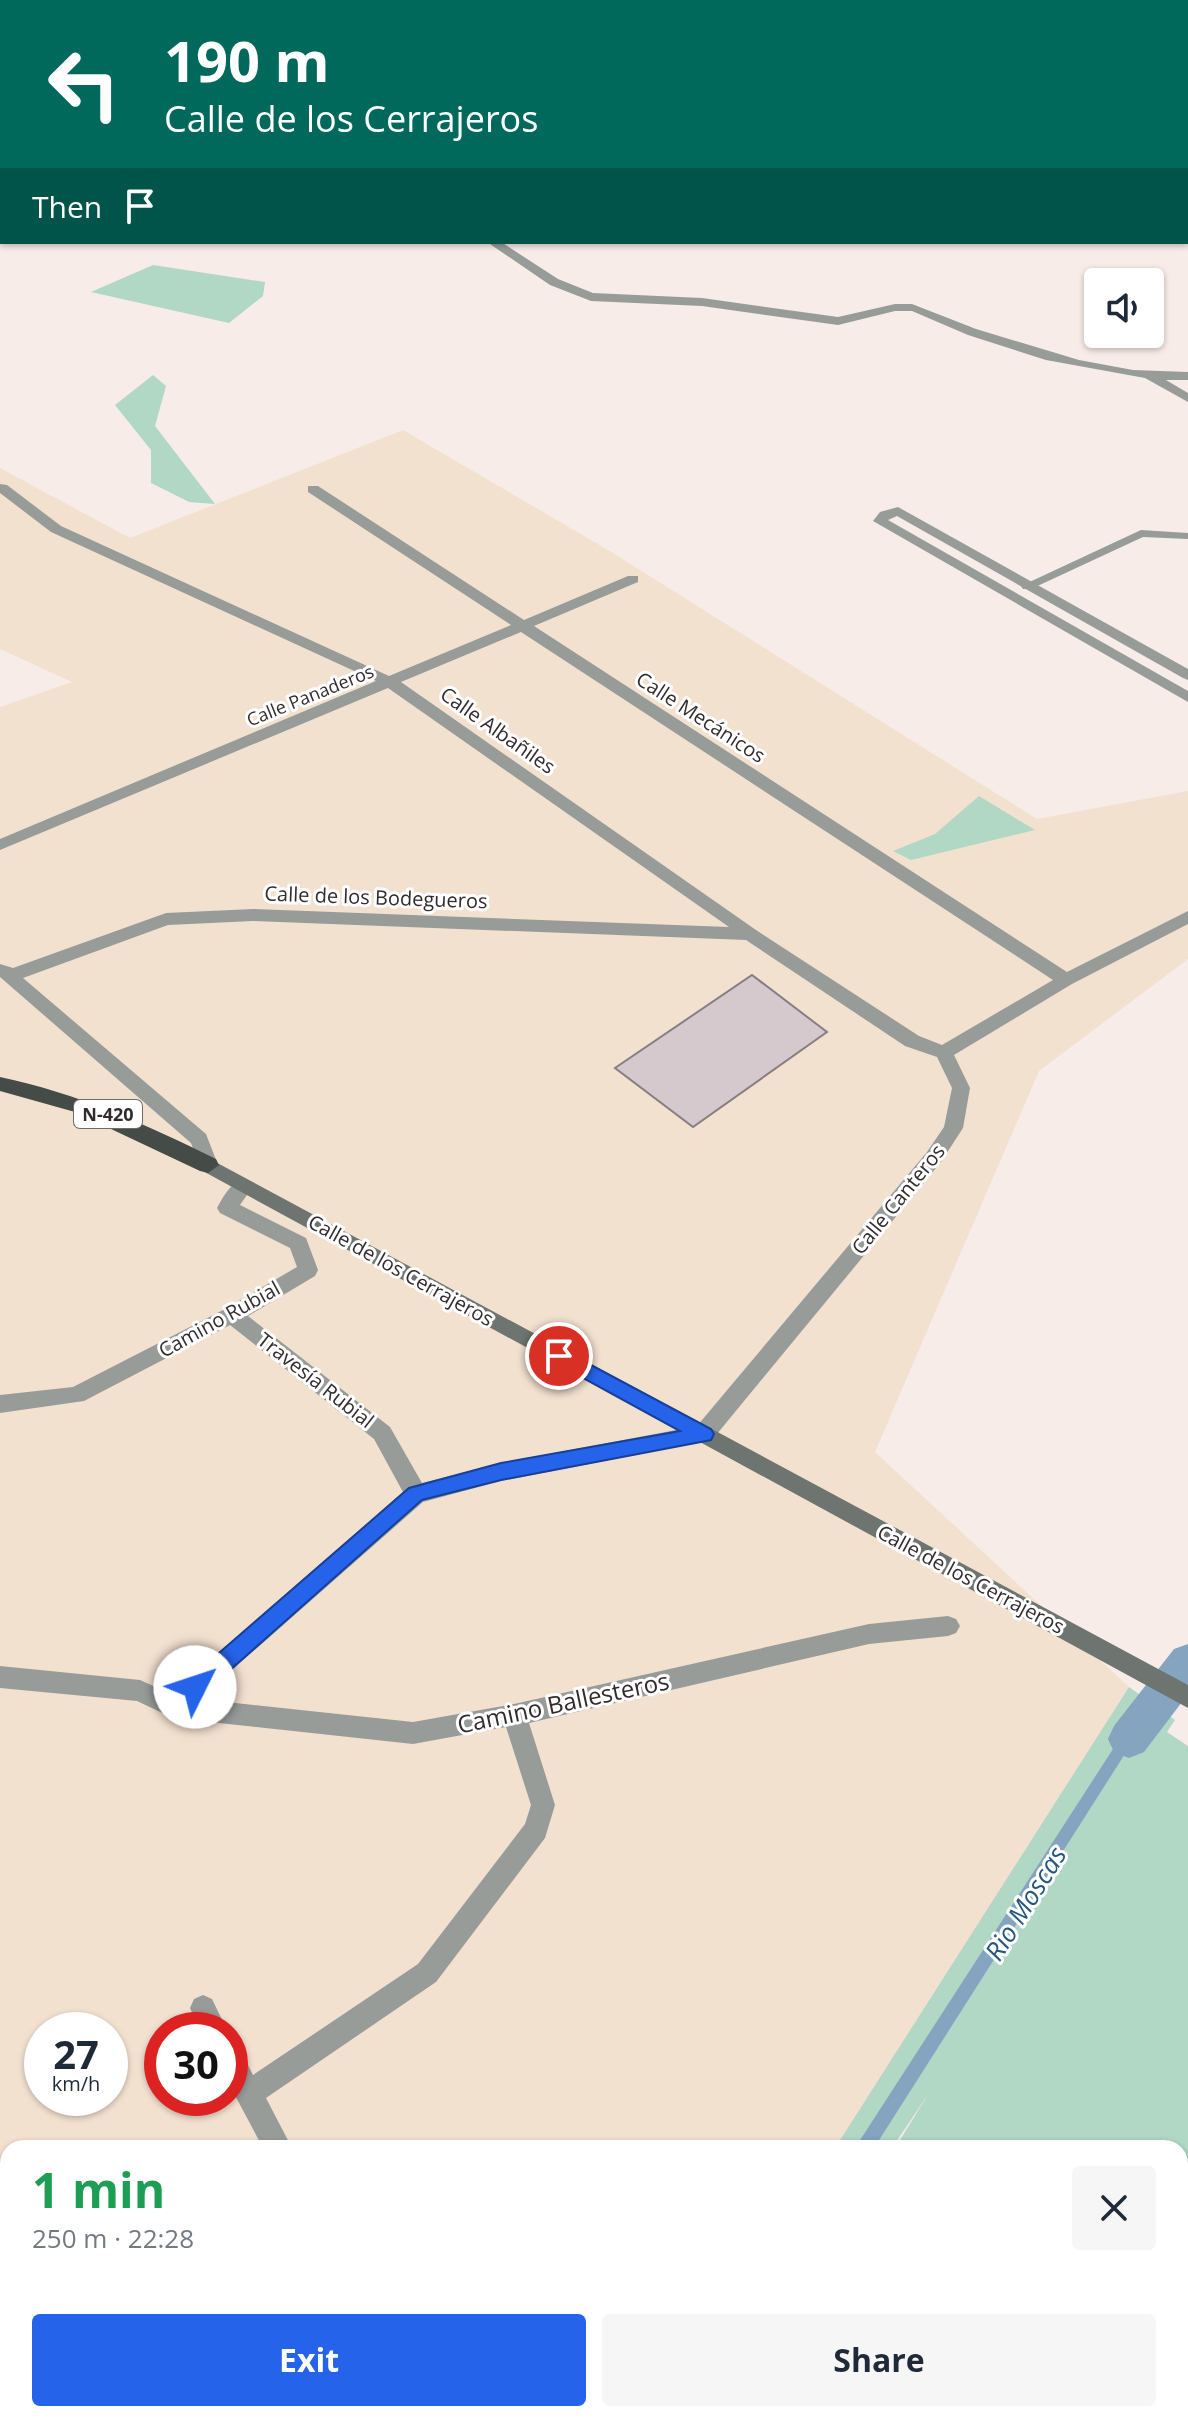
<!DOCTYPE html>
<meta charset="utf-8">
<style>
:root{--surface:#fff;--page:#f6f6f7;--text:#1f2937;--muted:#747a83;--accent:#2563eb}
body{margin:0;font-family:"Open Sans",sans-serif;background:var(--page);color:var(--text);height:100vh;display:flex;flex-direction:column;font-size:30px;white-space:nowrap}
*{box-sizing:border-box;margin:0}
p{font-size:26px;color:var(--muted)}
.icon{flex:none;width:44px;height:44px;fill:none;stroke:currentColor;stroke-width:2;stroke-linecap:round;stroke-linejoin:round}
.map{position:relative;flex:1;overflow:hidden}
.side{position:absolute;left:0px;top:2140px;width:1188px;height:282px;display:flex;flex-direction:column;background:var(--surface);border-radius:24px 24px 0 0;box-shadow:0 2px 6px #0004}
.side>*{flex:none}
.top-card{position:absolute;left:0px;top:0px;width:1188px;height:244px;box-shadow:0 2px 6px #0004;background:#00695c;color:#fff;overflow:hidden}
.buttons{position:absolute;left:1084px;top:268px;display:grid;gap:16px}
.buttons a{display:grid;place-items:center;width:80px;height:80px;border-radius:8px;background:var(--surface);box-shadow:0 2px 6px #0004;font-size:40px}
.speed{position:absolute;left:24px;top:2012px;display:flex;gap:16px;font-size:40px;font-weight:700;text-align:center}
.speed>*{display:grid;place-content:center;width:104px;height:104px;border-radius:50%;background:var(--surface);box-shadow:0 2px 6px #0004;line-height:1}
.speed small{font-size:20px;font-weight:400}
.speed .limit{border:12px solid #d22;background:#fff;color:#111}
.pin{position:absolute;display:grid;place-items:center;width:68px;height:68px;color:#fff;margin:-34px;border:4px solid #fff;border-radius:50%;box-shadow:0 2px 8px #0007}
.me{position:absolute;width:88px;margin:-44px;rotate:49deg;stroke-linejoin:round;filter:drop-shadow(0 0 6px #0008)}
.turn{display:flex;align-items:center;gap:28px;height:168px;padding:0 32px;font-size:36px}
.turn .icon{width:104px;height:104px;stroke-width:2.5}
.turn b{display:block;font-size:56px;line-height:68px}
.then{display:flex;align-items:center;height:76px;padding:0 32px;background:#0003;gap:16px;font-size:30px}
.round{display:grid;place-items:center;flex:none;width:84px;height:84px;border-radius:8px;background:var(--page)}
.summary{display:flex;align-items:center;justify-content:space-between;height:136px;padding:0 32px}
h1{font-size:48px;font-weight:700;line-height:60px;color:#1e9e55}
.button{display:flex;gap:16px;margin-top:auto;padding:16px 32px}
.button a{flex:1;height:92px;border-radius:8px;background:var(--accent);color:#fff;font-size:32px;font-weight:700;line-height:92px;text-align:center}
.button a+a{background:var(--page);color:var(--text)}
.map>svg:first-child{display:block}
</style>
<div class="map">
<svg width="1188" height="2421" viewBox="0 0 1188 2421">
<rect width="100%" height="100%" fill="#f7ece7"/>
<path fill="#f3e1d0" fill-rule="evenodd" d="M403 430 608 550 1037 819 1188 791V959L1039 1071 875 1452 1129 1687 845 2148H8V2414H1012L1018 2421H0V707L72 682 0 649V468L130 538ZM42 2030H110V2098H42ZM162 2030H230V2098H162Z"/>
<path fill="#b1d7c5" d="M153 265 265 282 263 296 229 323 91 292Z
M153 375 166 386 155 426 215 504 189 502 151 483V450L115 405Z
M979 796 1035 830 911 860 893 851 935 834Z
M1129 1687 1175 1720 1167 1732 1188 1746V2421H1028L1022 2414H1180V2148H895L929 2093 892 2148H835Z"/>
<path fill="#84a4bf" d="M1146 1698 1158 1702 874 2148H855Z"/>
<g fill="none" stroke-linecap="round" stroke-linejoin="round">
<path fill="#84a4bf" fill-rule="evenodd" d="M1188 1644V1694L1144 1752 1129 1758 1114 1752 1108 1739 1114 1726 1174 1649Z"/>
</g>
<path fill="#d5c9ce" stroke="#887d81" stroke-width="2" d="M752 975 827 1032 693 1127 615 1068Z"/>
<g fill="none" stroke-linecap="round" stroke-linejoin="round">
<path fill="#979c99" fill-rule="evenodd" d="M1141 530 1188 533V539L1143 537 1031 589H1023L1021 586Z"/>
<path fill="#979c99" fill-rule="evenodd" d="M487 242H501L558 279 593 293 702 298 838 317 895 304H912L976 329 1079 360 1133 370 1188 372V380H1166L1188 393V402L1145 378 1046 360 968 335 912 311H895L838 325 702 306 591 301 550 285Z
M0 484 7 485 61 526 389 676 511 625 308 492V486H318L524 620 628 576H638V582L534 626 1067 972 1188 911V924L1072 984 954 1055 970 1088 963 1128 941 1162 712 1440 501 1481 423 1502 199 1699 413 1722 514 1704 869 1624 948 1616 956 1619 960 1626 956 1633 948 1636 869 1644 529 1723 555 1805 545 1838 436 1982 266 2098 292 2148H263L230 2086V2045L240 2049 253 2075 418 1964 525 1824 531 1805 506 1727 413 1744 173 1718 137 1701 0 1688V1666L140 1680 171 1694 403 1492 374 1439 230 1325 84 1401 0 1413V1395L73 1387 225 1309 297 1267 290 1248 220 1213 217 1208C223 1197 232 1181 244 1178L254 1185 240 1205 306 1238 318 1270 315 1276 248 1316 390 1427 422 1483 501 1463 697 1426 927 1152 944 1127 952 1088 937 1057 905 1046 746 940 253 921 168 925 23 978 206 1134 218 1165 208 1172 201 1170 191 1143 0 977V964L13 968 166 913 253 909 729 927 388 688 0 850V839L376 681 51 532 0 493ZM521 632 1053 980 942 1045 919 1036 756 930 401 682Z
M898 507 1188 669V680L1183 678 897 516 888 520 1188 691V702L873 521 880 512Z
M203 1995 212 1999 227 2030H200L190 2008 194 1999Z"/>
<path fill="#6e7470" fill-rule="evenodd" d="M208 1158 1188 1685V1708L201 1170 198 1165Z"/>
<path fill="#454c47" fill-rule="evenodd" d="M0 1077C77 1093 145 1124 216 1159L219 1165 208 1173 200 1171 75 1112 0 1091Z"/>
</g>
<path fill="#2563eb" stroke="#184099" stroke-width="2" d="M559 1348 711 1429 714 1434 711 1440 501 1480 422 1500 203 1694 195 1697 188 1694 184 1687 188 1680 409 1488 501 1463 680 1431 552 1361 549 1356 552 1350Z"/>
<g text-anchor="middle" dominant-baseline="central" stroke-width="6" stroke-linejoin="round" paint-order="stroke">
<g font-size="18" fill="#312c2b" stroke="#fff">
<text transform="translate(310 695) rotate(-22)">Calle Panaderos</text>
</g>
<rect fill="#fff" stroke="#6f6b6b" stroke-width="2" x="74" y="1100" width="68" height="28" rx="6"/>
<g font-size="18" font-weight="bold" fill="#312c2b">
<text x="108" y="1114">N-420</text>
</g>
<g font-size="20" fill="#312c2b" stroke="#fff">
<text transform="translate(701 717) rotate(33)">Calle Mecánicos</text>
<text transform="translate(498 730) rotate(35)">Calle Albañiles</text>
<text transform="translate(376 897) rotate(2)">Calle de los Bodegueros</text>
<text transform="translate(898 1199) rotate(-51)">Calle Canteros</text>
<text transform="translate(401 1270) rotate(29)">Calle de los Cerrajeros</text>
<text transform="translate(219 1319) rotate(-29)">Camino Rubial</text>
<text transform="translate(316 1380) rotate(38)">Travesía Rubial</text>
<text transform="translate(971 1579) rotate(28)">Calle de los Cerrajeros</text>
</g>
<g font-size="24" fill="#312c2b" stroke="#fff">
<text transform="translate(563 1702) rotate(-12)">Camino Ballesteros</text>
</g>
<g font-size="26" font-style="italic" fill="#25567d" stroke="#fff">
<text transform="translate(1025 1903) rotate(-58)">Rio Moscas</text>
</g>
</g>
</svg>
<div class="buttons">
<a><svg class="icon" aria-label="sound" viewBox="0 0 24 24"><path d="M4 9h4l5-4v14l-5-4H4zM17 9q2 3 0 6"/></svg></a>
</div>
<div class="speed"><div>27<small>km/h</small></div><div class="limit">30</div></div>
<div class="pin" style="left:559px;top:1356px;background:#d93025"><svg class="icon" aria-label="arrive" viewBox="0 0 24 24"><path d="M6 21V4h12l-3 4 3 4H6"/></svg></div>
<svg class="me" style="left:195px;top:1687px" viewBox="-20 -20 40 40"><circle r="19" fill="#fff"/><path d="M0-13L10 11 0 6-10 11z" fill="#2563eb"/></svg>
<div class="top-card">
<div class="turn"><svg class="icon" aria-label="left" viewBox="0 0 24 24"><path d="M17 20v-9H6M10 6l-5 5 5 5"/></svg><div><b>190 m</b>Calle de los Cerrajeros</div></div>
<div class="then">Then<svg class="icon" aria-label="arrive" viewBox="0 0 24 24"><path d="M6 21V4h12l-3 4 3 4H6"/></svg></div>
</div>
<section class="side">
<div class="summary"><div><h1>1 min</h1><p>250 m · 22:28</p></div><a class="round"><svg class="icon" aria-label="close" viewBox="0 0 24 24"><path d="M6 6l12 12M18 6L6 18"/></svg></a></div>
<div class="button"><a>Exit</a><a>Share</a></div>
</section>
</div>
